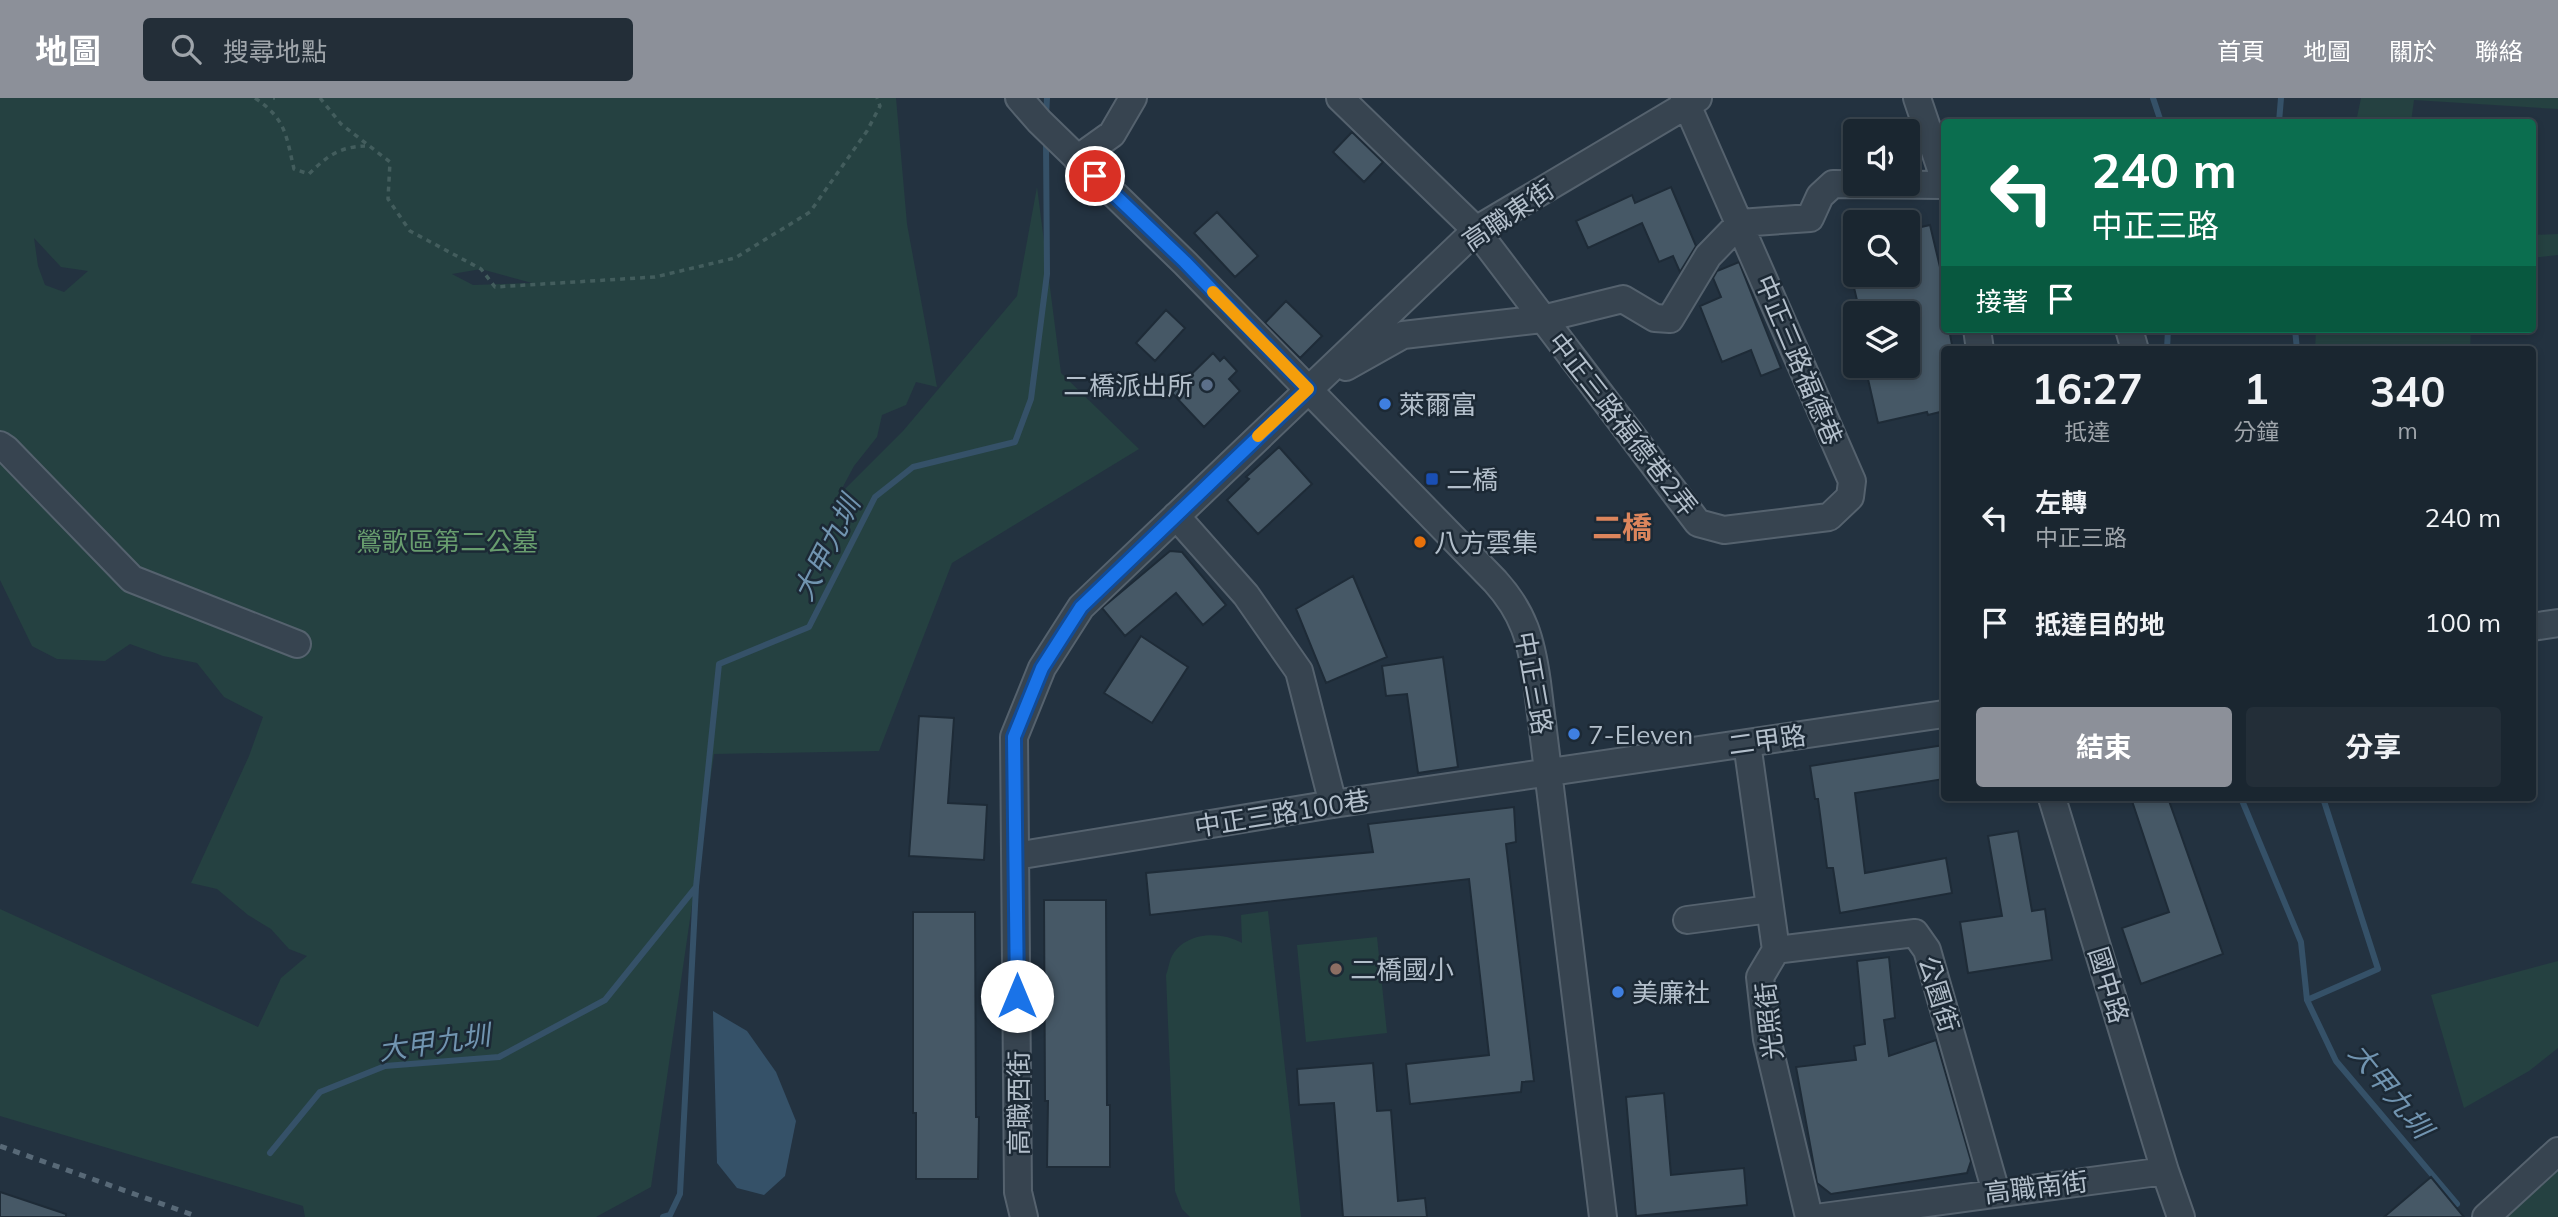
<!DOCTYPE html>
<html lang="zh-TW">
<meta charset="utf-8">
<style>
:root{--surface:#1a2630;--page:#232e38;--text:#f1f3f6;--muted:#9fa5ab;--line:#38434c;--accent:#8c9099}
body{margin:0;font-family:Mulish,"Noto Sans TC",sans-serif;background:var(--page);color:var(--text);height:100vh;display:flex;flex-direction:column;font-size:26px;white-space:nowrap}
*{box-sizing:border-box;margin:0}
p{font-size:23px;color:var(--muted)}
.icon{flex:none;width:38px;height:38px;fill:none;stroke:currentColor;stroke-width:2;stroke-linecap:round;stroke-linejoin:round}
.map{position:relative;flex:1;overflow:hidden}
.details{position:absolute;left:1941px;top:248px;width:595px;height:455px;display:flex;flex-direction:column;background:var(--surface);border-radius:7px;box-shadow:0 4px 10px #0003,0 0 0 2px var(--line)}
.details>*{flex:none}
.hud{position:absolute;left:1941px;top:21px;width:595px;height:214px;border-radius:7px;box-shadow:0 4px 10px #0003,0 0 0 2px var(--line);background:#0b6e4f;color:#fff;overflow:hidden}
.fabs{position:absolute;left:1843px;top:21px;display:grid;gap:14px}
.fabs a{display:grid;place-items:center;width:77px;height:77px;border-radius:7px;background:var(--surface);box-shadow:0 4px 10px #0003,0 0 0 2px var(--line);font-size:35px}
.pin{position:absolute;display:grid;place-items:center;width:60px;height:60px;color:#fff;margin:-30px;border:4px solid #fff;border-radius:50%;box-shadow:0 2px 7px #0007}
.me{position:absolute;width:77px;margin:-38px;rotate:0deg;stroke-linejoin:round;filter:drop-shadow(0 0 5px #0008)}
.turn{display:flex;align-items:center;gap:24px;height:147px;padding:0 35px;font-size:32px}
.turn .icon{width:91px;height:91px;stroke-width:2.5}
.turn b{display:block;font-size:49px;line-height:60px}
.then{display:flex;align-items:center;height:66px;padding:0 35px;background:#0003;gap:14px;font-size:26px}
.eta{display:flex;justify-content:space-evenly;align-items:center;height:119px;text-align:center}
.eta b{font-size:42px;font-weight:700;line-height:49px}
.cta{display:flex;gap:14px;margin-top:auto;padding:14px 35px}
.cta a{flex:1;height:80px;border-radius:7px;background:var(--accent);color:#fff;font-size:28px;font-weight:700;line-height:80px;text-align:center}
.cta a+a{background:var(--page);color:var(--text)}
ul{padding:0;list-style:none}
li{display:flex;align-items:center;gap:21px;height:105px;padding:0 35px}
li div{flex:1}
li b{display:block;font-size:26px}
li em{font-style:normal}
header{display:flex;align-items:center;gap:42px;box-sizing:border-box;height:98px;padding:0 35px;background:var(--accent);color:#fff}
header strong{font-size:33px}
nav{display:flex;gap:38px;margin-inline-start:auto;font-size:24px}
.search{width:490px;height:63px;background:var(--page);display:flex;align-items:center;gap:18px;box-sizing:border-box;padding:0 24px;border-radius:7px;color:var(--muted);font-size:26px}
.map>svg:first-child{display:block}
</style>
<header>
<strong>地圖</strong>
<div class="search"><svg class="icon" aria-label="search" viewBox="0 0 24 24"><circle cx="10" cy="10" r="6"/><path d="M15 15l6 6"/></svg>搜尋地點</div>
<nav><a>首頁</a><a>地圖</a><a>關於</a><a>聯絡</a></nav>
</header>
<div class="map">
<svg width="2558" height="1119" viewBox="0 0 2558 1119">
<rect width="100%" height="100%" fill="#233240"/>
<path fill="#254141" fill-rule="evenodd" d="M0 0H896L907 126 937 289 916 284 906 307 882 317 877 339 854 368 838 398 903 333 1017 198 1037 89 1061 275 1139 351 952 465 879 653 714 656 651 1089 596 1119H305L303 1108 0 1018V811L258 929 281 880 307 858 289 851 271 831 248 817 217 791 191 785 249 658 263 619 224 599 197 565 163 558 130 546 105 563 57 561 32 548 0 482ZM34 140 61 169 88 173 64 194 45 187 38 168ZM481 171 532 185H533L473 187 452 176Z
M2361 0H2558V11L2414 2 2411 24H2356Z
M2558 136V157L2532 160V137Z
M2316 231H2471L2470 252H2315Z
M1268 813 1301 1119H1190L1182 1111 1175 1093 1166 877C1168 872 1169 865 1171 860 1183 834 1220 832 1242 845L1241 817Z
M1377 839 1387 935 1306 944 1297 847Z
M2558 863V950L2529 973 2464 1010 2431 897Z
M2558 1068V1119H2505Z"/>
<path fill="#355168" d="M713 913 747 933 776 974 796 1023 785 1078 764 1097 737 1090 717 1065Z"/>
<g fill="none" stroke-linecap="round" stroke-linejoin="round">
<path stroke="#355168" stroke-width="6" d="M2153 0 2161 24
M1046 18 1047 0
M2279 24 2281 0
M2295 231 2297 252
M2167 252 2168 231
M2241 700 2301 844 2307 902
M2323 700 2378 871 2307 902 2336 963 2457 1106
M270 1055 320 994 385 968 499 959 605 902 696 789 719 566 809 529 875 399 913 369 1015 344 1031 301 1047 176 1046 43
M663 1119 670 1117 680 1096 696 789"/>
</g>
<path fill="#465866" stroke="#1e2b37" stroke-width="2" d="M1352 34 1383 64 1364 84 1333 54Z
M1671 89 1696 148 1680 174 1673 158 1659 164 1642 125 1588 150 1576 123 1632 97 1635 105Z
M1217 114 1258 158 1235 179 1194 135Z
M1930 127 1944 186V231H1949L1953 252H1944V313L1928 317 1927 314 1878 325 1865 268H1908V215H1860L1851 177H1908V132Z
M1739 164 1781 270 1761 278 1751 252 1722 264 1700 208 1721 199 1713 180 1717 173Z
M1286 203 1322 238 1300 260 1265 225Z
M1166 212 1185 230 1155 263 1136 245Z
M1213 255 1220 263 1224 259 1237 273 1229 281 1240 293 1204 329 1172 295Z
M1279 349 1312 386 1258 436 1227 402 1249 381 1246 379Z
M1170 453 1182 454 1226 507 1203 527 1176 495 1125 538 1102 510Z
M1353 478 1387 559 1326 585 1296 511Z
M1141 538 1188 569 1152 625 1104 595Z
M1443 559 1458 669 1418 675 1407 596 1386 598 1382 568Z
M919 618 954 620 948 705 987 707 984 762 909 758Z
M1944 647V681L1855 695 1865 775 1946 760 1952 795 1840 815 1833 770H1827L1818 701H1815L1810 668Z
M2131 700H2168L2223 856 2141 886 2122 830 2169 814Z
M1514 709 1516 744 1506 746 1534 983 1522 984 1521 994 1410 1006 1406 966 1489 957 1469 781 1150 817 1146 775 1373 754 1368 726Z
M2018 733 2032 813 2045 811 2052 862 1968 875 1960 824 2002 818 1988 738Z
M1044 802H1106L1107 1007H1110V1069H1047L1048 1003H1045Z
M913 814H975L976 1019H979L978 1081H916V1015H913Z
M1889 859 1895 920 1884 922 1889 958 1936 942 1971 1063 1967 1075 1831 1096 1817 1085 1796 969 1856 962 1854 948 1865 946 1857 863Z
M1373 965 1377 1013 1391 1012 1398 1103 1425 1100 1427 1119H1343L1334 1005 1299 1007 1297 971Z
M1664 995 1671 1077 1744 1070 1747 1107 1636 1118 1626 999Z
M2431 1079 2464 1119H2384Z
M0 1094 66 1116V1119H0Z"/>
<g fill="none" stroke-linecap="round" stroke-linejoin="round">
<defs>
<path id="minor" d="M1019 0 1039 23 1185 165 1495 483C1524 515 1531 542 1537 584L1603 1119
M1340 0 1476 132 1698 425 1724 432 1829 419 1850 399 1852 383 1684 0
M1917 0 1944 80
M1077 61 1112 36 1133 0
M1977 231 1980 252
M2129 231 2135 252
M1346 269 1403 237 1542 221 1623 201 1655 220 1670 221 1708 158 1740 125 1810 120 1820 98 1833 86 1944 87
M0 347 6 351 132 481 297 546
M1176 418 1246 497 1299 573 1333 706
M2532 529 2558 525
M1747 645 1776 852 1760 879 1767 941 1809 1119
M2052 700 2165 1073 2181 1119
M1016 758 1333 706 1944 616
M1687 822 1770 811
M1776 852 1915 835 1927 852 1996 1094
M1024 1119 1018 1094 1014 639 1042 570 1081 509 1476 132 1698 0
M1823 1119 2165 1073
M2486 1119 2558 1053"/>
</defs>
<use href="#minor" stroke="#55626e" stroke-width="30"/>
<path stroke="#435d5d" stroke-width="3.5" stroke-dasharray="5 5" stroke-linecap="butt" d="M255 0C286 21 286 37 294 71L309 76C327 58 339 49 365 48
M273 0H275
M320 0 341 26 390 64 388 101 410 133 481 171 495 189 655 179 735 160 810 114 867 33 880 8 877 0"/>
<use href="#minor" stroke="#374450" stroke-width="26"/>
<path stroke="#586977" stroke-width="5" stroke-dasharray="7 7" stroke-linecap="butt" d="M0 1048 193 1117"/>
</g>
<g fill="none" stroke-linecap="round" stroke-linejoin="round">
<defs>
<path id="route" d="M1017 898 1014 639 1042 570 1081 509 1308 291 1185 164 1095 78"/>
</defs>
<use href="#route" stroke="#114b97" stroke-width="18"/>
<use href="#route" stroke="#1a73e8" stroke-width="12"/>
<path stroke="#f59e0b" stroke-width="12" d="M1213 194 1308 291 1258 338"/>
</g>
<circle fill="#5c6f8a" stroke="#1c2935" stroke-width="2.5" cx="1207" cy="287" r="7"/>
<g fill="#3f7fe0" stroke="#1c2935" stroke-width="2.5">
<circle cx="1385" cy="306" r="7"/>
<circle cx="1574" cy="636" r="7"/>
<circle cx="1618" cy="894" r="7"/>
</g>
<rect fill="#1a4fb4" stroke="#1c2935" stroke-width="2.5" x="1425" y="374" width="14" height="14" rx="3.5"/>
<circle fill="#e8710a" stroke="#1c2935" stroke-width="2.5" cx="1420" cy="444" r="7"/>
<circle fill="#8d6e63" stroke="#1c2935" stroke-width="2.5" cx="1336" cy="871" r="7"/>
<g text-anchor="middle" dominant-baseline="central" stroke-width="5" stroke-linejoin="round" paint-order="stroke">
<g font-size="26" fill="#b3bfcb" stroke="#1c2935">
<text transform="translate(1508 117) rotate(-34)">高職東街</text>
<text transform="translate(1799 262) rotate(67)">中正三路福德巷</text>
<text transform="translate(1623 326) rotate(52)">中正三路福德巷2弄</text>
<text transform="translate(1534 585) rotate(80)">中正三路</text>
<text transform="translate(1767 642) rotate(-8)">二甲路</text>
<text transform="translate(1282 715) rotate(-9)">中正三路100巷</text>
<text transform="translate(2109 887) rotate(73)">國中路</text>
<text transform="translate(1939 896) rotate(73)">公園街</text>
<text transform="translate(1769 923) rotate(-96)">光照街</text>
<text transform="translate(1018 1005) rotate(-90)">高職西街</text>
<text transform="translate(2036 1089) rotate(-7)">高職南街</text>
</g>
<g font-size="26" fill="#b3bfcb" stroke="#1c2935" text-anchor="start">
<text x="1193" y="287" text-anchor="end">二橋派出所</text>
<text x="1399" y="306">萊爾富</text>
<text x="1446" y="381">二橋</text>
<text x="1434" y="444">八方雲集</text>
<text x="1588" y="636">7-Eleven</text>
<text x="1350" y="871">二橋國小</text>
<text x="1632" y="894">美廉社</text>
</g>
<g font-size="26" fill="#689d6e" stroke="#1c2935">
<text x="447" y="443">鶯歌區第二公墓</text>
</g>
<g font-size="28" font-style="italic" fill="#7194b0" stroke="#1c2935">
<text transform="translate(826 450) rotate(-63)">大甲九圳</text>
<text transform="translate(434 944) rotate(-8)">大甲九圳</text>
<text transform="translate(2391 992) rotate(51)">大甲九圳</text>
</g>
<g font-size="30" font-weight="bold" fill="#dc855c" stroke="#1c2935">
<text x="1622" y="429">二橋</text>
</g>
</g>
</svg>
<div class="fabs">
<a><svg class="icon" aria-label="sound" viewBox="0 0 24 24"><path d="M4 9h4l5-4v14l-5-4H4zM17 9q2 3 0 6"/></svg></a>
<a><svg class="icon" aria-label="search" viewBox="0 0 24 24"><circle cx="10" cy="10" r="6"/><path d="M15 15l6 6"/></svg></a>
<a><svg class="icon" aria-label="layers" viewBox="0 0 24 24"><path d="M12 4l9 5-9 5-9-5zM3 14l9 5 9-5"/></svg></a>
</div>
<div class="pin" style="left:1095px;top:78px;background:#d93025"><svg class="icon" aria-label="arrive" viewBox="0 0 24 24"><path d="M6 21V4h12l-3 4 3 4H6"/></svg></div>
<svg class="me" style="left:1017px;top:898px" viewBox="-20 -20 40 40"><circle r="19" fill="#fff"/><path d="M0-13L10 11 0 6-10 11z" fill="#1a73e8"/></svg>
<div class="hud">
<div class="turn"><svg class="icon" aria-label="left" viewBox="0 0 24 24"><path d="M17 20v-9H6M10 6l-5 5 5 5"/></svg><div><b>240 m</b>中正三路</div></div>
<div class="then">接著<svg class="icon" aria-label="arrive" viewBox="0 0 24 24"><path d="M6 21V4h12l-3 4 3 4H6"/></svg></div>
</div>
<section class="details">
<div class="eta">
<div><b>16:27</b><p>抵達</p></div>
<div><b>1</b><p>分鐘</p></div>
<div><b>340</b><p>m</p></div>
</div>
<ul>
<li><svg class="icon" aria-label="left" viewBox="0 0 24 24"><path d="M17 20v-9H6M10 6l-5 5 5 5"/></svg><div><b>左轉</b><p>中正三路</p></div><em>240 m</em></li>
<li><svg class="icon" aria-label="arrive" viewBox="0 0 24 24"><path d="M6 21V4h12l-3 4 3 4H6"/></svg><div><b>抵達目的地</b></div><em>100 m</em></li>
</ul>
<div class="cta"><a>結束</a><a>分享</a></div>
</section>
</div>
